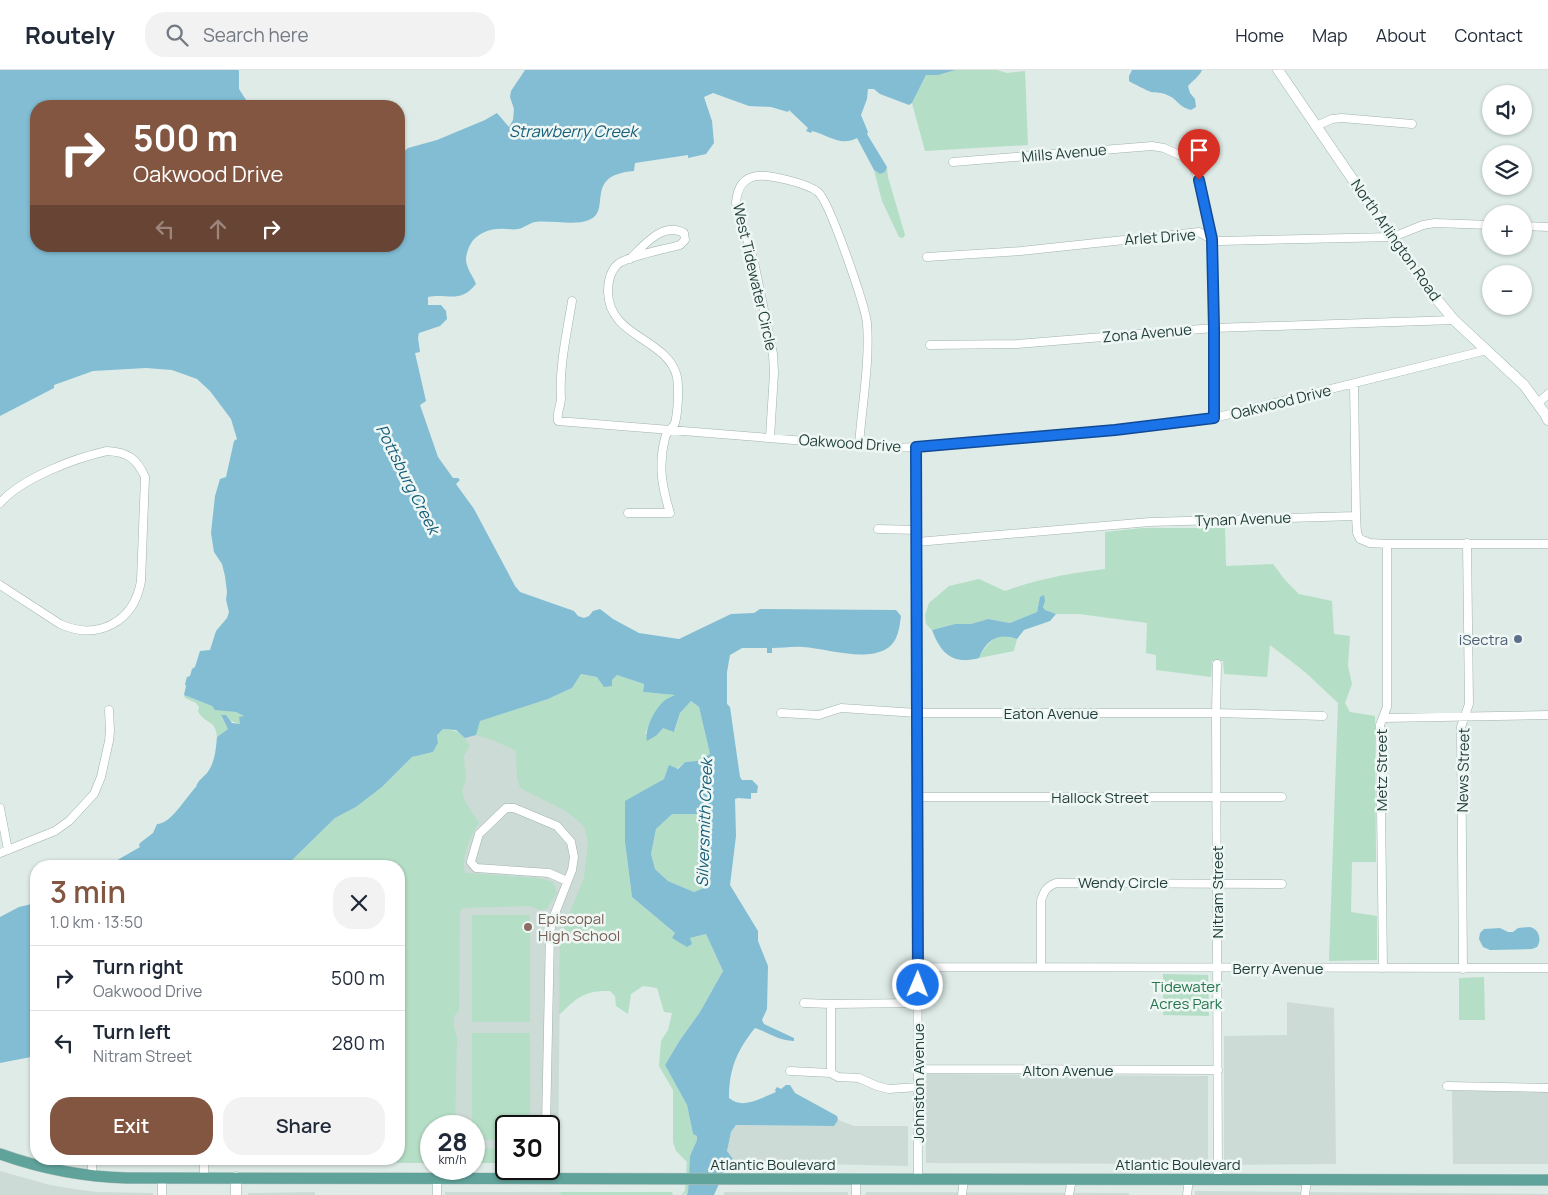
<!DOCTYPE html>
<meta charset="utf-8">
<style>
:root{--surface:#fff;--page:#f2f2f3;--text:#1f2937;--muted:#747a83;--line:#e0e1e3;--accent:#825641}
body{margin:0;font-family:Manrope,sans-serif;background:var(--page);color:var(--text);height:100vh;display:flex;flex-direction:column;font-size:19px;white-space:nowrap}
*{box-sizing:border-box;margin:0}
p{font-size:16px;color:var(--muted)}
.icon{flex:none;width:28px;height:28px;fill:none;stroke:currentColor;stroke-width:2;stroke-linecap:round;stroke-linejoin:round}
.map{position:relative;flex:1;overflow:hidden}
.side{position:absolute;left:30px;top:790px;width:375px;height:305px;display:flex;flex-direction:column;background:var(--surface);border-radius:20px;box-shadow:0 1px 4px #0004}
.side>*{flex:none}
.top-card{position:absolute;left:30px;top:30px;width:375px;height:152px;border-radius:20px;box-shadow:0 1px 4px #0004;background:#825641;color:#fff;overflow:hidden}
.buttons{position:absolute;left:1482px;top:15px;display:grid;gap:10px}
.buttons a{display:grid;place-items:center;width:50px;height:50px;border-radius:50%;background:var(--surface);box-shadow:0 1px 4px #0004;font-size:25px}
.speed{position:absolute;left:420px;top:1045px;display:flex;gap:10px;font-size:25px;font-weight:700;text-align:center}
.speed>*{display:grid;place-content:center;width:65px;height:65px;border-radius:50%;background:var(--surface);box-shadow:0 1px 4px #0004;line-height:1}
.speed small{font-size:12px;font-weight:400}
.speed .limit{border:2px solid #111;border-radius:8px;background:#fff;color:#111}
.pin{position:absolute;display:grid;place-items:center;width:42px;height:42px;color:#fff;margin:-51px -21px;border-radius:50% 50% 50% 0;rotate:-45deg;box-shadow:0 0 5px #0007}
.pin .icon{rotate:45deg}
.me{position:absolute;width:55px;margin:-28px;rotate:1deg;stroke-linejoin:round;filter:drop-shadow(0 0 4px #0008)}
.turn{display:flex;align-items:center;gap:18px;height:105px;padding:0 20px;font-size:22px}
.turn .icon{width:65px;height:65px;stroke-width:2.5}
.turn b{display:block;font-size:35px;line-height:42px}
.lanes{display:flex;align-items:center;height:48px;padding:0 20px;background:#0003;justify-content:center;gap:25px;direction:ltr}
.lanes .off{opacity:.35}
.round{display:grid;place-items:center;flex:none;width:52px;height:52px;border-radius:20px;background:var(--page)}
.head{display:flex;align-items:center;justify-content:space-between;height:85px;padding:0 20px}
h1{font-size:30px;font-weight:600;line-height:38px;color:var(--accent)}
.action{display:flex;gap:10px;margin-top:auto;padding:10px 20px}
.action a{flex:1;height:58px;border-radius:20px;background:var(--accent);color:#fff;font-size:20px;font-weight:600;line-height:58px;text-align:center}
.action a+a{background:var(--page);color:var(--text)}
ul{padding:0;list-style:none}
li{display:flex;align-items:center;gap:15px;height:65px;padding:0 20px;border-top:1px solid var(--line)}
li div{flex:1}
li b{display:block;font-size:19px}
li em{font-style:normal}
header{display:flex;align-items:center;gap:30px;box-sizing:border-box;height:70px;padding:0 25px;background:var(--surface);border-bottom:1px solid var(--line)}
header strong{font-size:24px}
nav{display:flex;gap:28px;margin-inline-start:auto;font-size:18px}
.search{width:350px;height:45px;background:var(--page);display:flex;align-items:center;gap:12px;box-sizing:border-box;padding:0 18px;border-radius:20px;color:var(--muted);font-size:19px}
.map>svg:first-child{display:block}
</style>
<header>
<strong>Routely</strong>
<div class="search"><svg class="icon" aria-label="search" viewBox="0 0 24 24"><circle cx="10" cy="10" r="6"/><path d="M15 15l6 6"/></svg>Search here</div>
<nav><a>Home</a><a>Map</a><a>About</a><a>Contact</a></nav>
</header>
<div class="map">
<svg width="1548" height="1125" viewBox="0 0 1548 1125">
<rect width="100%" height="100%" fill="#deebe7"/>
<path fill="#ccdbd6" d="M479 651 617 714 560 906 558 1093H549V1056H506V1093H474V1056H431V1093L216 1091 214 1089H399V796H286Z
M1287 932 1334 938 1336 1094 1224 1095V966L1287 965Z
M925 1004 1208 1006V1094L926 1093Z
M1452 1021H1548V1094H1453Z
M838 1050 854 1056H908V1096L730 1092 733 1089 727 1081 731 1062 736 1055 833 1056Z
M0 1101 50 1115 74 1119 97 1122 153 1123V1125H0Z
M1195 1121 1548 1124V1125H1195Z
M315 1122V1125H248V1123Z
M445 1122H560L561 1125H445Z
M724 1122H848V1125H724Z
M866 1122 1129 1123V1125H865Z"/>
<path fill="#b5dec6" d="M921 0H997L1007 3 1025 1 1028 75 925 81 912 33 926 5Z
M887 97 888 107 905 165 903 168 899 167 882 131 874 100 880 104 885 102Z
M1142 458H1225L1226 496 1273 494 1285 510 1299 524 1332 531 1334 564 1350 566 1348 596 1352 614 1345 633 1350 642 1375 646 1376 792H1352L1351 842 1377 846V890L1329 891 1338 633 1305 602 1270 575 1267 607 1224 604 1223 591H1212L1211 607 1156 600V585L1146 583 1147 553 1079 544H1056L1045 541 1040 528 1037 542 1010 553 988 549 971 554H955L932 560 926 554 925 545 929 533 949 516 979 509 1005 521C1038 509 1071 503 1105 499V462Z
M1002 565 1017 569 1014 581 979 588C983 579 992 568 1002 565Z
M581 604 612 610 617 605 644 614 643 622 676 625C659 634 652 646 645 664L657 665 663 657 675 661 680 643 691 631 699 637 710 684 697 691 685 692 664 709 625 732V772L632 827 676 864 672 868H690L706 864 723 901 700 942 680 970 665 995 687 1035 693 1064 697 1066V1070L690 1086 688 1123 681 1125 685 1121 687 1092 676 1081 673 1072V1020L659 996 661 971 668 960 672 943 664 942 657 918 643 916 631 924 628 944 616 936 615 926 610 921C585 920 576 928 559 945L560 865 584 808 588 773 584 756 566 741 520 718 517 707 516 681 493 670 476 665 479 651 548 629 572 618Z
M184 625 212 636 215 639 236 642 244 646 240 654C232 653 229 648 221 646L228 659 217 667C216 649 204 654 198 641L199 637 196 633 185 628Z
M443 659C458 660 462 663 470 675L464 686 466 710 462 721 466 733 479 753C470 767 461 787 465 803L538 808 553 812 557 823 547 839 539 840 529 836 463 838 460 842 459 941 454 946V956L457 968 455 1056H431V1093L216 1091 214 1089H399V796H286L335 748 356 737 382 717 412 687 433 682 438 673 437 664Z
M672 743 701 744 706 747 708 755 701 799 704 819 694 822 668 811 655 799 651 784 656 759Z
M472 845H530V952H472Z
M1163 904 1208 905 1209 946 1163 945Z
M1484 907 1485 950H1459V908Z
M472 963H530V1056H506V1070H474V1056H472Z
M474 1078 506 1079V1093H474Z
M560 1122H672L673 1125H561Z"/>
<path fill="#82bdd4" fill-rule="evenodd" d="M0 0H238L239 1V19L250 36H36V176H399V86L408 78 437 70 485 50 497 43 509 57 513 50 514 39 510 27 511 21 525 0H955L938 5H926L912 33 909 35 880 24 874 19H868L867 29 861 45 868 62 867 64 887 97 885 102 880 104 874 100 857 68C841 77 828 65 812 61L811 63 806 61 808 58 789 40 788 42 771 37 749 36 713 23 704 27 712 51 714 73 706 84 688 88V85L635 93 634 101C582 105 613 141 589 150 575 156 551 150 535 152 529 153 524 158 518 159 514 160 510 159 506 159 492 158 477 162 470 175 468 179 466 185 466 189 466 198 473 206 476 214 460 234 448 223 428 227V235H441L446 241 447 249 440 256 419 263 418 268 420 282 415 283 426 331 420 335 438 387 453 408H458L460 410 456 414 474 439 515 516 520 522 574 541 578 546 584 548 589 546 593 541 600 539 613 549 639 563 679 569 731 544 754 543 760 539 896 540 901 546C900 553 899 562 896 568 882 598 827 578 803 577 793 576 782 578 772 578V583H767V578H742L730 585 727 602V634L730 637 740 707 742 710H752L758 716 757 723H751V729L738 728 735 729 736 766 730 815 758 861V871L768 896 767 939 762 950 764 954 794 968V971C777 970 770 963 755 958 737 980 729 999 729 1028 743 1040 761 1028 776 1022L775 1020 777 1017 781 1019 786 1015H790L795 1023 837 1046 838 1050 834 1056 736 1055 731 1062 727 1081 733 1089 728 1094 714 1125H686L688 1123 690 1086 697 1070V1066L693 1064 687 1035 665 995 680 970 700 942 723 901 706 864 690 868 692 874 687 877 672 868 675 863 632 827 625 772V731L664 709 669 695 678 699 685 692 697 691 710 684 699 637 691 631 680 643 674 662 663 658 657 665 647 671C644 659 655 639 664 631 667 628 672 627 675 625L643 622 644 614 617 605 612 610V616L604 617 597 607 581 604 572 618 548 629 480 651 476 665 465 668 456 660 443 659 437 665 438 673 433 682 412 687 382 717 356 737 335 748 286 796H107L140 777 139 775 140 773 153 763 157 754C171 754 186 727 196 717 198 709 205 707 209 700 215 691 216 678 217 667L228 659 221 645H226L232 653 240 654 239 647 244 646 236 642 215 640 212 636 184 625 186 616 185 614 187 607 190 606 192 599 195 597 200 581 210 580 216 561 227 548 229 542 226 530 227 522 225 506 222 494 214 482 211 463 215 426 220 409 226 407 234 371 237 369 231 349 210 321 197 309 172 300 146 298 93 301 54 315V318L0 346ZM672 744H701L706 747 708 755 701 799 704 818 694 822 668 811 655 799 651 784 656 759Z
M1132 0H1202C1199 7 1193 10 1188 16L1190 23 1195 29 1196 37 1191 40C1178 37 1177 28 1167 25 1162 22 1156 23 1151 22 1148 21 1132 13 1129 11V6Z
M1044 525 1045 531 1043 537 1045 540 1056 544 1050 551 1024 560 1017 569C998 562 986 570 979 588 953 595 941 584 932 560L955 554H971L988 549 1010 553 1037 542 1040 527Z
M36 833V986L0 993V847L19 837Z
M1530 857C1539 859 1542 870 1537 877L1532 879 1490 880 1483 877 1479 869 1480 863 1484 859 1500 858 1508 862H1513L1518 858Z"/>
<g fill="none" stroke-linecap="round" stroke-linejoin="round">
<defs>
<path id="street" d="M1316 56 1332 49 1342 48 1412 54
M953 92 1152 76 1164 78 1184 87 1193 96 1199 109 1211 169 1214 258V348
M1524 156 1548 157
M927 187 1021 181 1199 162 1211 169 1220 171 1393 167 1423 155 1435 153 1491 155
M572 231C567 263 559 296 561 328 561 336 556 344 558 351L893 378 916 377 1193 352 1214 348 1487 280
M930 275 1017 274 1214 258 1454 250
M1354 314 1356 446 1357 463 1360 469 1370 473 1387 474H1548
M1538 333 1548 324
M770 367 774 303 773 284 754 192 736 133C737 119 742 108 757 106 770 104 808 114 818 122 830 132 865 236 867 253 870 292 862 335 859 375
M916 377 918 1109
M0 433C22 408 75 388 107 381 128 382 137 389 145 407L141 511C134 552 98 571 60 554L0 515
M628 443H670C662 417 658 395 665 368 666 362 673 358 675 353 678 342 679 318 677 307 668 268 609 268 608 222 608 212 610 201 618 194 628 186 666 179 680 175L685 170 684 163C663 151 643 176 630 189
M878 459 917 460
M917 472 1150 452 1356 446
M1217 594 1216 643 1218 1110
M781 643 819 645 841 638 917 643H1216L1323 646
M1383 648 1548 645
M917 727H1282
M0 738 8 780
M0 783 55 761 69 751 94 724 101 707 109 671 110 661 109 640
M918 897 1548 898
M1041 897V831C1044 821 1046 817 1056 813L1282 814
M1383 898 1380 655 1387 637V474
M1463 899 1461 657 1469 634 1467 473
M804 933 831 934
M917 933 831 934V1003L838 1007 859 1008 877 1016 889 1019 918 1017
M918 999 1218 1000
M790 1001 831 1003
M1447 1016 1548 1018
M546 1056 550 863 552 851 572 800 574 787 571 772 557 756 514 738H506L479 764 472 788 471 792 476 798 549 803 567 811
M204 1089V1108
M92 1106V1089
M856 1109V1125
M162 1125V1108
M437 1125V1107
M962 1125 964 1109
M1069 1125 1072 1109
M1187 1125 1189 1109
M1305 1125 1307 1109"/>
<path id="secondary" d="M1278 0 1424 214 1454 250 1524 315 1545 344 1548 350
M236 1125V1107"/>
<path id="primary" d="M0 1084C42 1099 83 1107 127 1108L1548 1110"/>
</defs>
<use href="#street" stroke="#a1b3af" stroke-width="9"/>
<use href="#secondary" stroke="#9db7b1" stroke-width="11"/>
<use href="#primary" stroke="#c0c8c7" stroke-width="12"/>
<use href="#street" stroke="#fff" stroke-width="8"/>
<use href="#secondary" stroke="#fff" stroke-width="10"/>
<use href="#primary" stroke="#60a39b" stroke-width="11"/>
</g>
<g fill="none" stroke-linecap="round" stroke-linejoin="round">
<defs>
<path id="route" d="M918 915 916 377 1115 360 1214 348V258L1212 169 1199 110"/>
</defs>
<use href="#route" stroke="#114b97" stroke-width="12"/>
<use href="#route" stroke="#1a73e8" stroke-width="9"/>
</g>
<circle fill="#5c6f8a" stroke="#eff7f4" stroke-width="2" cx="1518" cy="569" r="5"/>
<circle fill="#8d6e63" stroke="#eff7f4" stroke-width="2" cx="528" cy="857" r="5"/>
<g text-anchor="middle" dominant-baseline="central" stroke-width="5" stroke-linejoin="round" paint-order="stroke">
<g font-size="15" fill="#1f3c38" stroke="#eff7f4">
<text transform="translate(1064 83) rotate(-5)">Mills Avenue</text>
<text transform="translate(1160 167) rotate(-4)">Arlet Drive</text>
<text transform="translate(1396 170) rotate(55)">North Arlington Road</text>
<text transform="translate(755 207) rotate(77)">West Tidewater Circle</text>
<text transform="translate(1147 263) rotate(-5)">Zona Avenue</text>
<text transform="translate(1281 332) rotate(-14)">Oakwood Drive</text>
<text transform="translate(850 373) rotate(4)">Oakwood Drive</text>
<text transform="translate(1243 449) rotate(-2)">Tynan Avenue</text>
<text x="1051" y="643">Eaton Avenue</text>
<text transform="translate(1381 700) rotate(-90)">Metz Street</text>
<text transform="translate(1463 700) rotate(-89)">News Street</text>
<text x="1100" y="727">Hallock Street</text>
<text x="1123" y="812">Wendy Circle</text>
<text transform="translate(1217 822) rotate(-90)">Nitram Street</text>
<text x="1278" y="898">Berry Avenue</text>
<text x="1068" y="1000">Alton Avenue</text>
<text transform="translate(918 1013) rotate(-90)">Johnston Avenue</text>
<text x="773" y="1094">Atlantic Boulevard</text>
<text x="1178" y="1094">Atlantic Boulevard</text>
</g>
<g font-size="15" fill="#4e5e75" stroke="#eff7f4" text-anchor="end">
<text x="1508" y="569">iSectra</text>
</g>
<g font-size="15" fill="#785e54" stroke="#eff7f4" text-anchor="start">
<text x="538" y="848">Episcopal<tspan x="538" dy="17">High School</tspan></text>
</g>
<g font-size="15" fill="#27754f" stroke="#eff7f4">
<text x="1186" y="916">Tidewater<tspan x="1186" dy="17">Acres Park</tspan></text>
</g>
<g font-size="16" font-style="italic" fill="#165d7a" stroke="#eff7f4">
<text x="573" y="61">Strawberry Creek</text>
<text transform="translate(408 409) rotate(63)">Pottsburg Creek</text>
<text transform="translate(704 753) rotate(-88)">Silversmith Creek</text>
</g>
</g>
</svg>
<div class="buttons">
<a><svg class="icon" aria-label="sound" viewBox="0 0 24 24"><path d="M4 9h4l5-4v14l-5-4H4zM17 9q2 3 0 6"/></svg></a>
<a><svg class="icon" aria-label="layers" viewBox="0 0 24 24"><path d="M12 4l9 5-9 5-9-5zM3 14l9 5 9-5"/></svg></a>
<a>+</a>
<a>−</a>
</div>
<div class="speed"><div>28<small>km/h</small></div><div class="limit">30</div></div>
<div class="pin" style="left:1199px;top:110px;background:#d93025"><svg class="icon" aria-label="arrive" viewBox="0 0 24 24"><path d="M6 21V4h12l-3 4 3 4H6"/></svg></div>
<svg class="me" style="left:918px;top:915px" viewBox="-20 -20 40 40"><circle r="17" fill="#1a73e8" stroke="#fff" stroke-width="3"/><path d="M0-11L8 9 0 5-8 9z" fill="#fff"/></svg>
<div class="top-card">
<div class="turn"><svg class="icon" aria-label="right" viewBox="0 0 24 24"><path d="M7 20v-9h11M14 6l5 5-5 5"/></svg><div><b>500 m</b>Oakwood Drive</div></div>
<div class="lanes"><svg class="icon off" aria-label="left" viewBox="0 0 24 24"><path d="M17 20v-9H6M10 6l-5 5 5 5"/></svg><svg class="icon off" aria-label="ahead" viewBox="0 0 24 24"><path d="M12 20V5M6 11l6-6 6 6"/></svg><svg class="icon" aria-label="right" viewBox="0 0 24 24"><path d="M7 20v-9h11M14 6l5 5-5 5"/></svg></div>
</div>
<section class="side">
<div class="head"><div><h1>3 min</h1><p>1.0 km · 13:50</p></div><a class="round"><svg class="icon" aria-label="close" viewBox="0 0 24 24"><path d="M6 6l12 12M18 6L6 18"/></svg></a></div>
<ul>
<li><svg class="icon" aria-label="right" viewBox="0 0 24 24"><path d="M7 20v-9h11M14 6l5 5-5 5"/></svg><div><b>Turn right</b><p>Oakwood Drive</p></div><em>500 m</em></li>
<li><svg class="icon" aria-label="left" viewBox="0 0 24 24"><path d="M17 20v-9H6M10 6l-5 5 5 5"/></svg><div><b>Turn left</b><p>Nitram Street</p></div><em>280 m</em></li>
</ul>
<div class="action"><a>Exit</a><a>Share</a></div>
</section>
</div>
